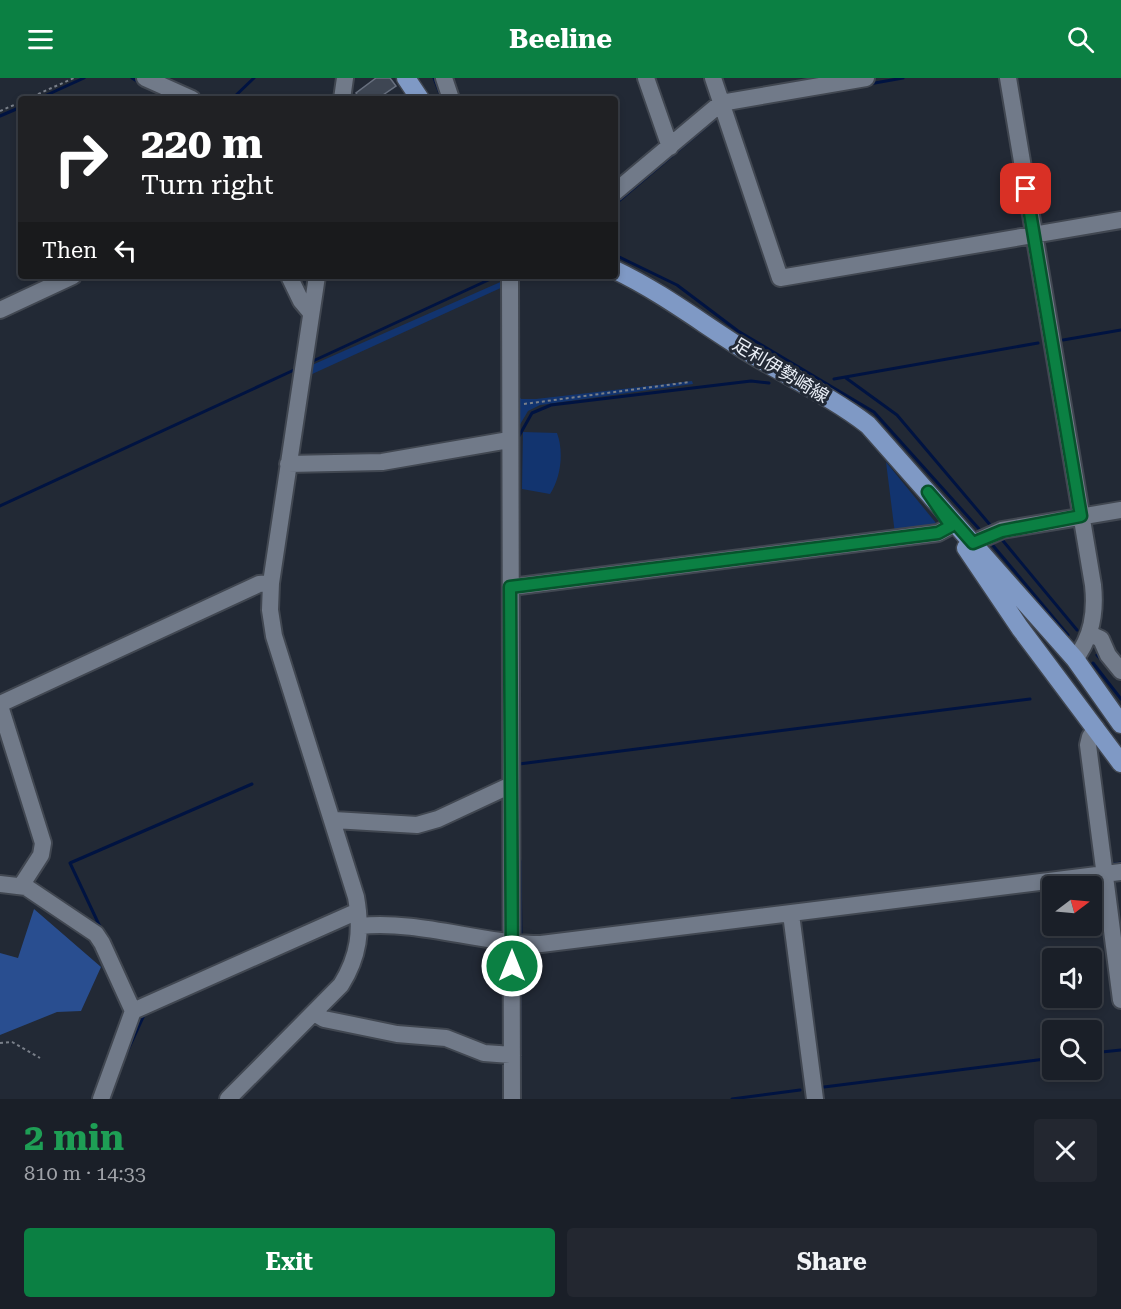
<!DOCTYPE html>
<meta charset="utf-8">
<style>
:root{--surface:#1a1f28;--page:#232730;--text:#f1f3f6;--muted:#9fa2a8;--line:#383d45;--accent:#0b8043}
body{margin:0;font-family:"Roboto Serif","Noto Sans JP",serif;background:var(--page);color:var(--text);height:100vh;display:flex;flex-direction:column;font-size:22px;white-space:nowrap}
*{box-sizing:border-box;margin:0}
p{font-size:20px;color:var(--muted)}
.icon{flex:none;width:33px;height:33px;fill:none;stroke:currentColor;stroke-width:2;stroke-linecap:round;stroke-linejoin:round}
.map{position:relative;height:1021px;overflow:hidden}
.details{display:flex;flex-direction:column;background:var(--surface);flex:1}
.details>*{flex:none}
.hud{position:absolute;left:18px;top:18px;width:600px;height:183px;border-radius:6px;box-shadow:0 3px 9px #0003,0 0 0 2px var(--line);background:#202124;color:#fff;overflow:hidden}
.needle{width:39px;rotate:74deg}
.controls{position:absolute;left:1042px;top:798px;display:grid;gap:12px}
.controls a{display:grid;place-items:center;width:60px;height:60px;border-radius:6px;background:var(--surface);box-shadow:0 3px 9px #0003,0 0 0 2px var(--line);font-size:30px}
.pin{position:absolute;display:grid;place-items:center;width:51px;height:51px;color:#fff;margin:-26px;border-radius:12px;box-shadow:0 3px 9px #0006}
.me{position:absolute;width:66px;margin:-33px;rotate:0deg;stroke-linejoin:round;filter:drop-shadow(0 0 4px #0008)}
.turn{display:flex;align-items:center;gap:21px;height:126px;padding:0 24px;font-size:27px}
.turn .icon{width:78px;height:78px;stroke-width:2.5}
.turn b{display:block;font-size:42px;line-height:51px}
.then{display:flex;align-items:center;height:57px;padding:0 24px;background:#0003;gap:12px;font-size:22px}
.round{display:grid;place-items:center;flex:none;width:63px;height:63px;border-radius:6px;background:var(--page)}
.head{display:flex;align-items:center;justify-content:space-between;height:102px;padding:0 24px}
h1{font-size:36px;font-weight:700;line-height:45px;color:#1e9e55}
.action{display:flex;gap:12px;margin-top:auto;padding:12px 24px}
.action a{flex:1;height:69px;border-radius:6px;background:var(--accent);color:#fff;font-size:24px;font-weight:700;line-height:69px;text-align:center}
.action a+a{background:var(--page);color:var(--text)}
header{display:flex;justify-content:space-between;align-items:center;height:78px;padding:0 24px;background:var(--accent);color:#fff;font-size:27px;font-weight:700}
.map>svg:first-child{display:block}
</style>
<header><svg class="icon" aria-label="menu" viewBox="0 0 24 24"><path d="M4 6h16M4 12h16M4 18h16"/></svg>Beeline<svg class="icon" aria-label="search" viewBox="0 0 24 24"><circle cx="10" cy="10" r="6"/><path d="M15 15l6 6"/></svg></header>
<div class="map">
<svg width="1121" height="1021" viewBox="0 0 1121 1021">
<rect width="100%" height="100%" fill="#222935"/>
<path fill="#12346f" d="M514 198H519L518 317 521 321H536L692 303 693 306 540 327 528 333 518 350Z
M505 202V208L310 297 312 287Z
M523 354 557 355C564 374 561 399 550 416L522 411Z
M886 384 936 445 934 451 895 456Z"/>
<path fill="#294e90" d="M34 831 101 889 81 933 57 934 0 957V875L18 880Z"/>
<g fill="none" stroke-linecap="round" stroke-linejoin="round">
<path stroke="#001341" stroke-width="3" d="M132 0 140 5
M434 0 442 21
M869 6 903 0
M38 21 84 0
M232 21 254 0
M0 38 21 29
M615 126 715 41
M615 177 677 207 738 253 874 334 980 452
M1063 262 1121 252
M313 283 497 198
M846 300 897 337 991 448
M834 301 1038 265
M519 358 532 335 551 327 751 303 769 305
M0 428 294 292
M999 458 1077 552
M990 464 1068 557
M1097 577 1104 585
M1093 585 1121 621
M519 686 1030 621
M520 783 521 859
M1108 787 1121 785
M368 840 385 839
M101 851 70 785 252 706
M520 877V1021
M1092 975 1121 972
M126 976 144 937
M824 1009 1053 980
M732 1021 800 1012"/>
</g>
<path fill="#3e4653" stroke="#68707f" stroke-width="1.5" d="M376 0H390L396 8 377 21H360L356 15Z"/>
<g fill="none" stroke-linecap="round" stroke-linejoin="round">
<defs>
<path id="minor" d="M145 0 192 21
M444 0 451 21
M646 0 670 69
M713 0 780 200 1121 142
M1008 0 1093 507C1096 535 1092 559 1075 581
M342 21 345 0
M615 114 721 25 866 0
M289 198 301 223 311 235
M510 198 512 1021
M0 232 73 198
M288 386 382 384 509 362
M973 465 1002 452 1121 432
M511 509 938 455 951 448
M1090 556 1101 561 1108 577 1121 593
M0 626 259 506 271 505
M0 628 43 765 41 777 21 808
M1096 650 1090 659 1088 667 1121 922
M334 742 417 747 438 741 511 707
M0 806 26 809 96 856 102 865 133 933 101 1021
M791 836 815 1021
M360 848C421 842 480 866 541 866L1121 794
M133 933 358 833
M314 935 324 941 397 956 446 960 484 975 512 977
M228 1021 341 907C359 878 362 853 356 819L274 558 270 532 271 505 317 198"/>
<path id="major" d="M406 0 420 21
M615 192C661 214 700 244 743 271 784 297 829 317 868 347L1075 581 1121 646
M966 470 1020 550 1121 685"/>
</defs>
<use href="#minor" stroke="#414751" stroke-width="20"/>
<use href="#major" stroke="#414751" stroke-width="21"/>
<path stroke="#797f89" stroke-width="2" stroke-dasharray="3 3" stroke-linecap="butt" d="M27 21 74 0
M0 33 21 24
M524 326 690 304
M0 965 12 964 40 980"/>
<use href="#minor" stroke="#717a89" stroke-width="16"/>
<use href="#major" stroke="#7f99c5" stroke-width="18"/>
</g>
<g fill="none" stroke-linecap="round" stroke-linejoin="round">
<defs>
<path id="route" d="M512 888 510 509 938 455 951 448 928 414 973 465 1002 453 1081 438 1026 111"/>
</defs>
<use href="#route" stroke="#07532c" stroke-width="15"/>
<use href="#route" stroke="#0b8043" stroke-width="10"/>
</g>
<g text-anchor="middle" dominant-baseline="central" stroke-width="6" stroke-linejoin="round" paint-order="stroke">
<g font-size="18" fill="#eaeff7" stroke="#222935">
<text transform="translate(781 292) rotate(31)">足利伊勢崎線</text>
</g>
</g>
</svg>
<div class="controls">
<a><svg class="needle" viewBox="-14 -14 28 28"><path d="M0-13l5 13h-10z" fill="#e53935"/><path d="M0 13l5-13h-10z" fill="#9fa2a8"/></svg></a>
<a><svg class="icon" aria-label="sound" viewBox="0 0 24 24"><path d="M4 9h4l5-4v14l-5-4H4zM17 9q2 3 0 6"/></svg></a>
<a><svg class="icon" aria-label="search" viewBox="0 0 24 24"><circle cx="10" cy="10" r="6"/><path d="M15 15l6 6"/></svg></a>
</div>
<div class="pin" style="left:1026px;top:111px;background:#d93025"><svg class="icon" aria-label="arrive" viewBox="0 0 24 24"><path d="M6 21V4h12l-3 4 3 4H6"/></svg></div>
<svg class="me" style="left:512px;top:888px" viewBox="-20 -20 40 40"><circle r="17" fill="#0b8043" stroke="#fff" stroke-width="3"/><path d="M0-11L8 9 0 5-8 9z" fill="#fff"/></svg>
<div class="hud">
<div class="turn"><svg class="icon" aria-label="right" viewBox="0 0 24 24"><path d="M7 20v-9h11M14 6l5 5-5 5"/></svg><div><b>220 m</b>Turn right</div></div>
<div class="then">Then<svg class="icon" aria-label="left" viewBox="0 0 24 24"><path d="M17 20v-9H6M10 6l-5 5 5 5"/></svg></div>
</div>
</div>
<section class="details">
<div class="head"><div><h1>2 min</h1><p>810 m · 14:33</p></div><a class="round"><svg class="icon" aria-label="close" viewBox="0 0 24 24"><path d="M6 6l12 12M18 6L6 18"/></svg></a></div>
<div class="action"><a>Exit</a><a>Share</a></div>
</section>
